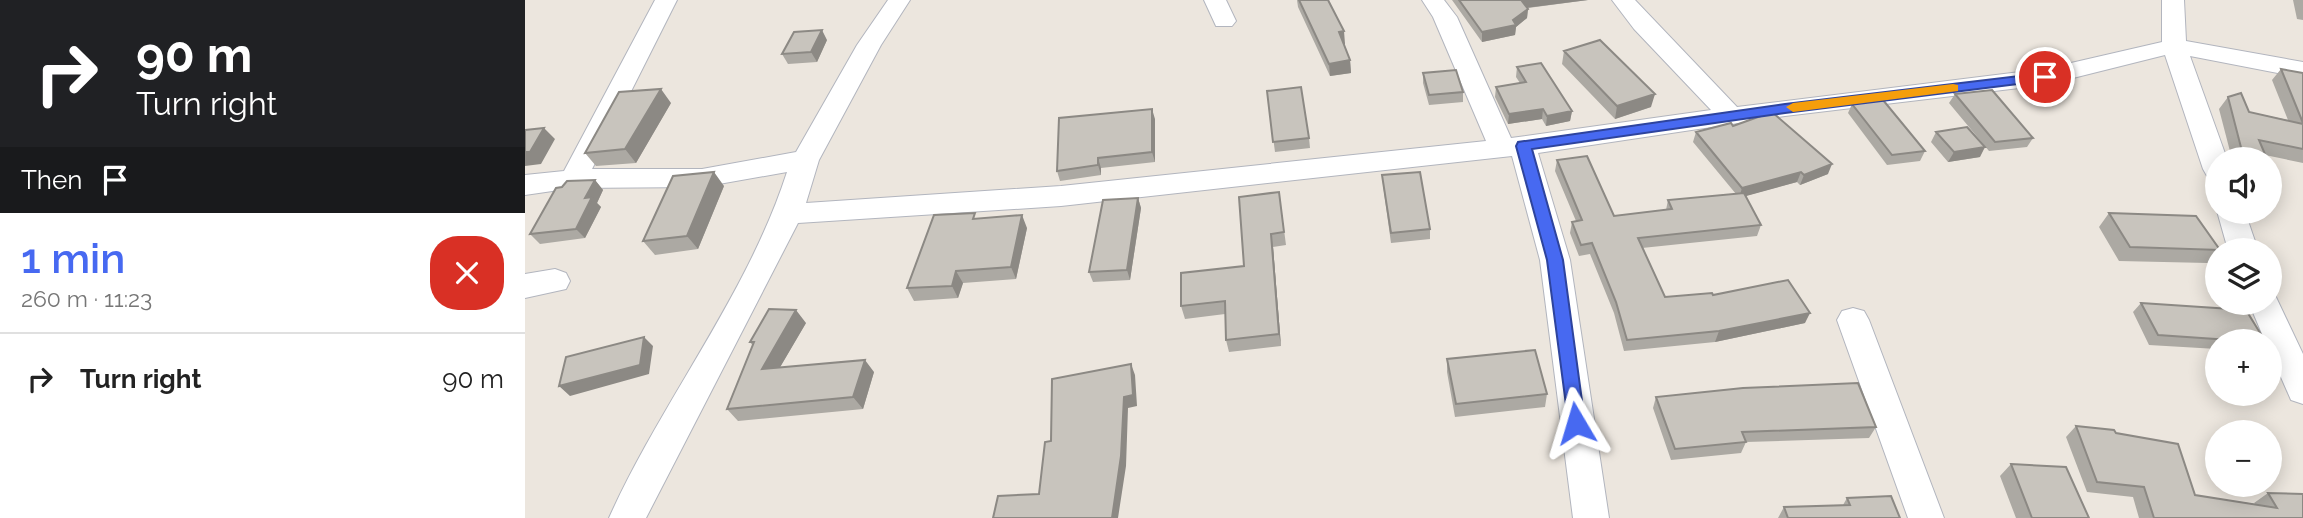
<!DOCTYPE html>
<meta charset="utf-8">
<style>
:root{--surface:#fff;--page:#f6f6f6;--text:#222;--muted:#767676;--line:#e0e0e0;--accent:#4769f1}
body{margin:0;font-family:Raleway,sans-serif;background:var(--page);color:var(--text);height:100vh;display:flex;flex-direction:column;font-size:26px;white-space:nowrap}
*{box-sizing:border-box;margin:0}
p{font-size:23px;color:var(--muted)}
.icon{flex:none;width:38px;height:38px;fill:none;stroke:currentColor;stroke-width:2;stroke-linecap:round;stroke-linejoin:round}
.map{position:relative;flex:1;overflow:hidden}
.details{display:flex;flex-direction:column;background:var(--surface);width:525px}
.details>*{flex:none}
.guide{background:#202124;color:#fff;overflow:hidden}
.buttons{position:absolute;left:1680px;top:147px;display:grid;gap:14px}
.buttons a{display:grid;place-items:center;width:77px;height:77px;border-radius:50%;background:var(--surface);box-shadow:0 4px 18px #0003;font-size:35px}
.pin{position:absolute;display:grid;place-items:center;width:60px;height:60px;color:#fff;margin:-30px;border:4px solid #fff;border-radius:50%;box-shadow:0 2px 7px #0007}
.me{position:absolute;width:77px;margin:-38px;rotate:353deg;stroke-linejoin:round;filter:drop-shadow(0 0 5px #0008)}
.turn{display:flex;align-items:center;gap:24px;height:147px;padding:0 21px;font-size:32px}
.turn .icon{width:91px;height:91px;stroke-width:2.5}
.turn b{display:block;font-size:49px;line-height:60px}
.then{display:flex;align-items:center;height:66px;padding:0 21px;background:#0003;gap:14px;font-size:26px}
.round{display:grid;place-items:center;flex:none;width:74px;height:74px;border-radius:28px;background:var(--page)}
.headline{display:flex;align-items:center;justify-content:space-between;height:119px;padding:0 21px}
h1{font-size:42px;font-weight:600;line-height:52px;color:var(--accent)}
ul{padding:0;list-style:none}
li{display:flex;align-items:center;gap:21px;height:91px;padding:0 21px;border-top:2px solid var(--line)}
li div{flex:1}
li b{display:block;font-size:26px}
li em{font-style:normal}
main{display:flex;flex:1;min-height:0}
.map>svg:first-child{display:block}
</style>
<main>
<section class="details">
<div class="guide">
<div class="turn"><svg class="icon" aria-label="right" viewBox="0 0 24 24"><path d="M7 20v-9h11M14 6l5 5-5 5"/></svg><div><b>90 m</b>Turn right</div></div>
<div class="then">Then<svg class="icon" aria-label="arrive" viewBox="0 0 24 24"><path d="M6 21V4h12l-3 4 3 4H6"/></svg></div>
</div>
<div class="headline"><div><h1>1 min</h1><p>260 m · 11:23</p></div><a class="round" style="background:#d93025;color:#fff"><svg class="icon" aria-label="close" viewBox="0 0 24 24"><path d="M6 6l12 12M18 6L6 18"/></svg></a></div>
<ul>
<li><svg class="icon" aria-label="right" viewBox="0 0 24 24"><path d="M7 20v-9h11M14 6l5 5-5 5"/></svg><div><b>Turn right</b></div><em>90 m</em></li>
</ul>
</section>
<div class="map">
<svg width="1778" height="518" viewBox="0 0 1778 518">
<rect width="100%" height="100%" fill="#ece6de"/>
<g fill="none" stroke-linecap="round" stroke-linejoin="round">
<defs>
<path id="street" d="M130 0H152L67 169H177L271 152 332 45 363 0H385L356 45 294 160 281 203 536 186 961 141 908 17 897 0H919L932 17 986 138 1186 110 1109 29 1087 0H1110L1212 107 1520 69 1637 42V0H1659L1661 41 1778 62V78L1665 56 1702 159H1692V178L1682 176 1678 169 1640 55 1520 85 1260 116 1013 153 1045 260 1084 518H1048L1015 260 987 156 536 206 273 223 121 518H84C137 400 222 296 262 172L177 187 48 188 0 195V175L39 171Z
M679 0H701L711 21 707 26H691Z
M1692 211 1720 212 1733 250H1703Z
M30 269 41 273 45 281 41 289 0 298V274Z
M1745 293 1750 295 1778 354V404L1766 400 1745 352V341H1740L1724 303H1745Z
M1328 308 1339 311 1344 320 1419 518H1383L1312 320 1317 311Z"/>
</defs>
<use href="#street" stroke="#b2b5be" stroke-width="2"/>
<use href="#street" fill="#fff" fill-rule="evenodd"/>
</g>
<path fill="#aca9a3" d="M772 0H803L820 44H819L825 60 826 73 805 76 773 7Z
M927 0H1063L1003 8 1002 18 991 27 990 35 957 42Z
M1768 0H1778V20L1772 19Z
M302 40 292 62 263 64 257 54Z
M1039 51 1126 107 1090 119 1037 64Z
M992 67 1047 111 1045 121 1021 126 1017 119 983 124 970 97 971 87 995 83 991 77Z
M1756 69 1778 73V163L1740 155 1742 159H1707L1694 109 1703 97 1724 112 1763 120 1747 80Z
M898 73 938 92V102L904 105 898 83Z
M742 91 784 138 785 148 750 152Z
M1430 94 1508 138 1502 147 1464 151 1424 103Z
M146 103 111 163 71 166 60 153Z
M1327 104 1400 151 1395 161 1362 165 1323 113Z
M630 119V162L576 168V175L535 181 532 171Z
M1208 126 1303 174 1275 185 1272 182 1220 196 1236 225 1232 236 1117 248 1140 297 1188 295 1280 323 1190 342 1099 351 1089 313 1065 254 1054 256 1045 233 1047 222 1051 221 1030 171 1032 160 1089 216 1141 210 1143 200 1211 194 1168 142 1171 132Z
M1411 132 1455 157 1423 162 1406 142Z
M857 175 905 229V239L866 243 858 185Z
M70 180 78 190 72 203 76 207 60 238 15 244 5 234Z
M199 186 173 249 130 255 118 241Z
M754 192 761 245 748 247 756 346 704 352 701 340 700 314 660 319 656 306 719 266Z
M613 198 616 208 605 280 568 282 564 272Z
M1584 213 1695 250H1692V253L1683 263 1594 261 1574 227Z
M453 219 502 228 491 279 438 283 433 298 389 301 382 288Z
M1616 303 1740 341H1692V349L1624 345 1608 312Z
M281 323 255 367 349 372 338 409 213 421 202 409 228 346 225 342Z
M922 359 1022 394 1020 407 930 417 922 372Z
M1131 397 1351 427 1344 438 1221 442 1216 453 1146 460 1128 408Z
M1551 426 1591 433 1670 495 1730 504 1729 503 1743 493 1778 518H1614L1608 497 1562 492 1541 437Z
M1486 464 1564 518H1491L1475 476Z
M1322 498 1375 518H1253L1259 507 1318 505Z"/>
<path fill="#8c8984" d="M999 0H1063L1000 8 997 1Z
M1003 9 1002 18 991 27 990 35 957 42V32L988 20Z
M297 30 302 40 292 62 286 52Z
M819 31 820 44 815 45 814 32Z
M825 60 826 73 805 76 804 64Z
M136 89 146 103 111 163 100 149Z
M1130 94 1126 107 1090 119 1092 106Z
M627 109 630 119V162L627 152Z
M1018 109 1017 119 983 124 984 114Z
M1047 111 1045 121 1021 126 1022 116Z
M19 128 30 139 16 164 0 166V152Z
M1460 147 1455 157 1423 162 1429 152Z
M573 158 576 168V175L573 165Z
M1307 164 1303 174 1275 185 1279 175Z
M189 172 199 186 173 249 162 236Z
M1276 172 1272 182 1214 198 1217 188Z
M70 180 78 190 72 203 76 207 60 238 51 229 60 198Z
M613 198 616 208 605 280 602 270Z
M497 215 502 228 491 279 486 267Z
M746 234 748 247 756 346 754 334Z
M431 271 438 283 433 298 427 286Z
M271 310 281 323 247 381 237 369Z
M1285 313 1280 323 1190 342 1194 331Z
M119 337 128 346 124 374 45 396 34 386Z
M340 360 349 372 338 409 328 397Z
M606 364 610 375 612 406 603 408 601 466 593 518H587L599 397Z"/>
<path fill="#c8c4bd" stroke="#8c8984" stroke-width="2" d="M774 0H803L819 31 814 32 825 60 804 64Z
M934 0H999L997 1 1003 9 988 20 991 25 957 32Z
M297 30 286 52 257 54 269 32Z
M1075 40 1130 94 1092 106 1039 51Z
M1016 63 1047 111 1022 116 1018 109 984 114 971 87 1001 82 992 67Z
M1756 69 1778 73V123Z
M931 70 938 92 904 95 898 73Z
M776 87 784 138 748 142 742 91Z
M136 89 100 149 60 153 94 92Z
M1467 90 1508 138 1470 142 1430 94Z
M1716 93 1724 112 1778 124V149L1734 140 1742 159H1719L1703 97Z
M1358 100 1400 151 1367 155 1327 104Z
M627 109V152L573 158V165L532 171 534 118Z
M1247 112 1307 164 1279 175 1276 172 1217 188 1171 132 1206 123 1208 126Z
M1442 127 1460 147 1429 152 1411 132Z
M19 128 5 152H0V130Z
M1062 156 1089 216 1147 209 1143 200 1219 193 1236 225 1113 238 1140 297 1187 293 1188 295 1263 280 1285 313 1194 331 1102 340 1091 302 1067 243 1056 245 1047 222 1057 220 1032 160Z
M189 172 162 236 118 241 148 176Z
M895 172 905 229 866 233 857 175Z
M70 180 60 198 67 197 51 229 5 234 31 188 37 187 42 181Z
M754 192 759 232 746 234 754 334 701 340 700 301 656 306V273L719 266 714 197Z
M613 198 602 270 564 272 578 200Z
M450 213 448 219 497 215 486 267 431 271 427 286 382 288 409 215Z
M1584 213 1671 216 1695 250 1605 247Z
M1616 303 1721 310 1740 341H1720L1633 335Z
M244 309 271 310 237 369 340 360 328 397 202 409 229 342H225Z
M119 337 115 365 34 386 41 357Z
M1010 350 1022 394 931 404 922 359Z
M606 364 608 395 599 397 596 456 587 518H468L473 496 514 494 520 442 526 441 527 379Z
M1333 383 1351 427 1217 432 1221 442 1150 449 1131 397 1218 388Z
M1551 426 1589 430 1591 433 1653 444 1670 495 1752 508 1743 493 1778 494V518H1629L1619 487 1572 482Z
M1486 464 1541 467 1564 518H1507Z
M1366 496 1375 518H1263L1259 507 1325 505 1322 498Z"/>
<path fill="#4769f1" stroke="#2e449d" stroke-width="2" d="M1520 73 1526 77 1525 80 1260 113 1007 149 1038 260 1060 423 1057 428 1051 430 1044 428 1022 260 991 146 993 142 1260 104Z"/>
<path fill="#f59e0b" d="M1428 84 1433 85V91L1268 112 1261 107 1268 103Z"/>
</svg>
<div class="buttons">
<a><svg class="icon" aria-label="sound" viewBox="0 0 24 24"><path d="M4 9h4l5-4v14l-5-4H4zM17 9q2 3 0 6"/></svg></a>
<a><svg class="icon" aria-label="layers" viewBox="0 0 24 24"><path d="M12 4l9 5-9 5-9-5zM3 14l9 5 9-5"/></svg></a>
<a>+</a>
<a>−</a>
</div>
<div class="pin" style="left:1520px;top:77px;background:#d93025"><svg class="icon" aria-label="arrive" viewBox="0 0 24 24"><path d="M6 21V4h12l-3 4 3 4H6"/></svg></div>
<svg class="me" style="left:1051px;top:423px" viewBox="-20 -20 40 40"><path d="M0-17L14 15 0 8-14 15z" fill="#4769f1" stroke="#fff" stroke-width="4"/></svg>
</div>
</main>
